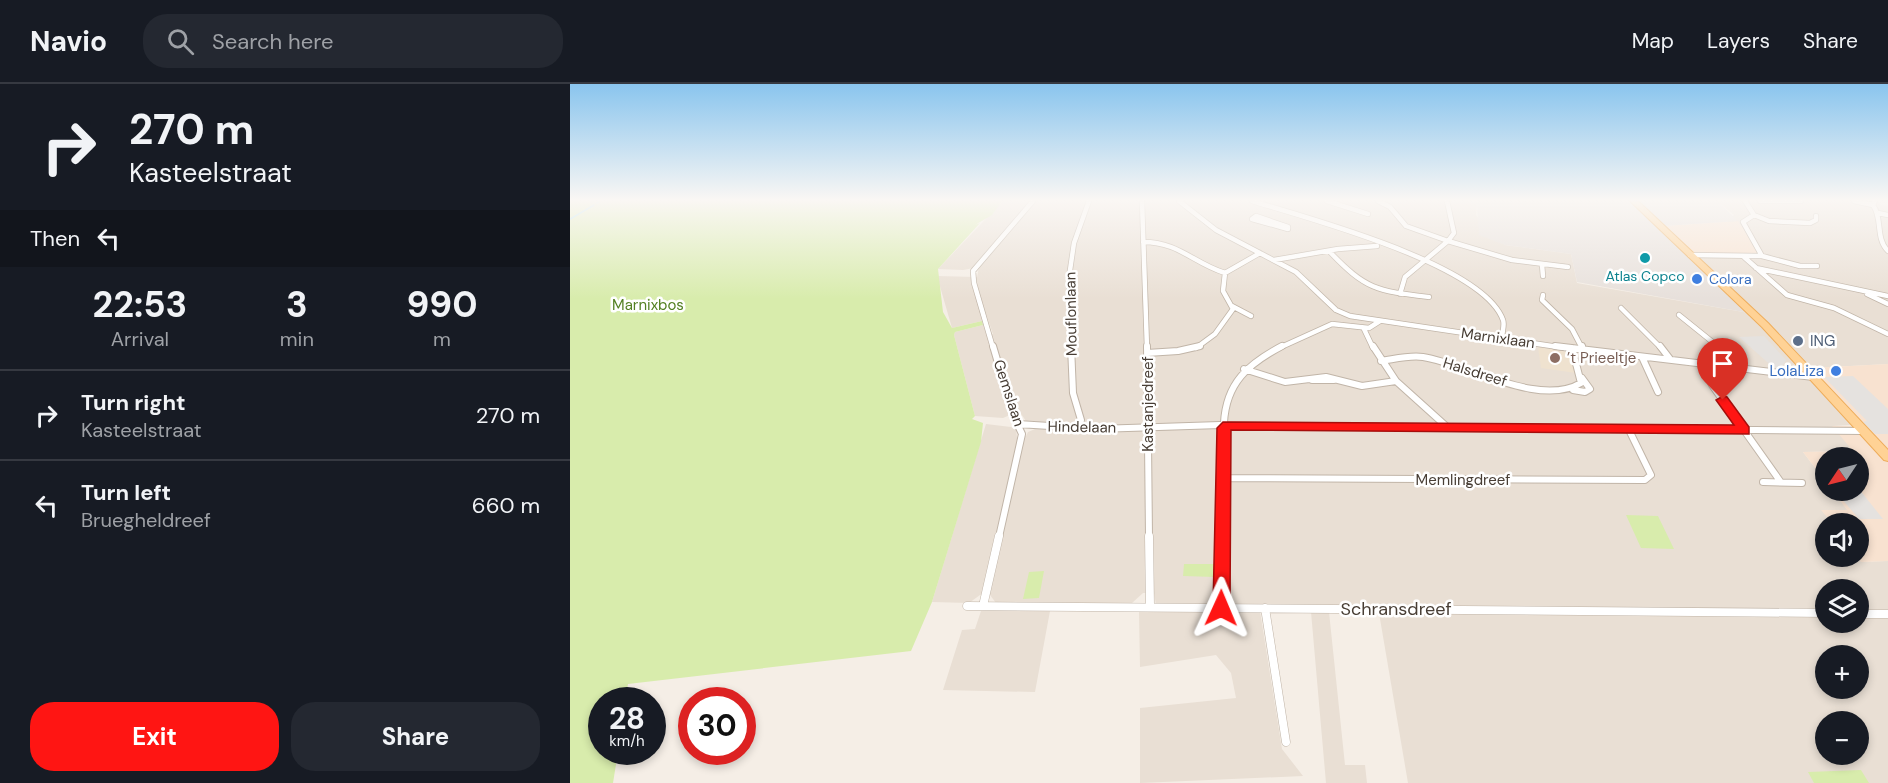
<!DOCTYPE html>
<meta charset="utf-8">
<style>
:root{--surface:#171b24;--page:#242831;--text:#f1f3f6;--muted:#9ea1a6;--line:#363941;--accent:#ff1513}
body{margin:0;font-family:"DM Sans",sans-serif;background:var(--page);color:var(--text);height:100vh;display:flex;flex-direction:column;font-size:22px;white-space:nowrap}
*{box-sizing:border-box;margin:0}
p{font-size:20px;color:var(--muted)}
.icon{flex:none;width:33px;height:33px;fill:none;stroke:currentColor;stroke-width:2;stroke-linecap:round;stroke-linejoin:round}
.map{position:relative;flex:1;overflow:hidden}
.side{display:flex;flex-direction:column;background:var(--surface);width:570px}
.side>*{flex:none}
.banner{background:#171b24;color:var(--text);overflow:hidden}
.needle{width:39px;rotate:235deg}
.buttons{position:absolute;left:1245px;top:363px;display:grid;gap:12px}
.buttons a{display:grid;place-items:center;width:54px;height:54px;border-radius:50%;background:var(--surface);box-shadow:0 3px 9px #0003;font-size:30px}
.speed{position:absolute;left:18px;top:603px;display:flex;gap:12px;font-size:30px;font-weight:700;text-align:center}
.speed>*{display:grid;place-content:center;width:78px;height:78px;border-radius:50%;background:var(--surface);box-shadow:0 3px 9px #0003;line-height:1}
.speed small{font-size:15px;font-weight:400}
.speed .limit{border:9px solid #d22;background:#fff;color:#111}
.pin{position:absolute;display:grid;place-items:center;width:51px;height:51px;color:#fff;margin:-62px -26px;border-radius:50% 50% 50% 0;rotate:-45deg;box-shadow:0 0 6px #0007}
.pin .icon{rotate:45deg}
.me{position:absolute;width:66px;margin:-33px;rotate:1deg;stroke-linejoin:round;filter:drop-shadow(0 0 4px #0008)}
.turn{display:flex;align-items:center;gap:21px;height:126px;padding:0 30px;font-size:27px}
.turn .icon{width:78px;height:78px;stroke-width:2.5}
.turn b{display:block;font-size:42px;line-height:51px}
.then{display:flex;align-items:center;height:57px;padding:0 30px;background:#0003;gap:12px;font-size:22px}
.eta{display:flex;justify-content:space-evenly;align-items:center;height:102px;text-align:center}
.eta b{font-size:36px;font-weight:700;line-height:42px}
.cta{display:flex;gap:12px;margin-top:auto;padding:12px 30px}
.cta a{flex:1;height:69px;border-radius:24px;background:var(--accent);color:#fff;font-size:24px;font-weight:700;line-height:69px;text-align:center}
.cta a+a{background:var(--page);color:var(--text)}
ul{padding:0;list-style:none}
li{display:flex;align-items:center;gap:18px;height:90px;padding:0 30px;border-top:2px solid var(--line)}
li div{flex:1}
li b{display:block;font-size:22px}
li em{font-style:normal}
header{display:flex;align-items:center;gap:36px;box-sizing:border-box;height:84px;padding:0 30px;background:var(--surface);border-bottom:2px solid var(--line)}
header strong{font-size:28px}
nav{display:flex;gap:33px;margin-inline-start:auto;font-size:21px}
.search{width:420px;height:54px;background:var(--page);display:flex;align-items:center;gap:15px;box-sizing:border-box;padding:0 21px;border-radius:24px;color:var(--muted);font-size:22px}
main{display:flex;flex:1;min-height:0}
.map>svg:first-child{display:block}
</style>
<header>
<strong>Navio</strong>
<div class="search"><svg class="icon" aria-label="search" viewBox="0 0 24 24"><circle cx="10" cy="10" r="6"/><path d="M15 15l6 6"/></svg>Search here</div>
<nav><a>Map</a><a>Layers</a><a>Share</a></nav>
</header>
<main>
<section class="side">
<div class="banner">
<div class="turn"><svg class="icon" aria-label="right" viewBox="0 0 24 24"><path d="M7 20v-9h11M14 6l5 5-5 5"/></svg><div><b>270 m</b>Kasteelstraat</div></div>
<div class="then">Then<svg class="icon" aria-label="left" viewBox="0 0 24 24"><path d="M17 20v-9H6M10 6l-5 5 5 5"/></svg></div>
</div>
<div class="eta">
<div><b>22:53</b><p>Arrival</p></div>
<div><b>3</b><p>min</p></div>
<div><b>990</b><p>m</p></div>
</div>
<ul>
<li><svg class="icon" aria-label="right" viewBox="0 0 24 24"><path d="M7 20v-9h11M14 6l5 5-5 5"/></svg><div><b>Turn right</b><p>Kasteelstraat</p></div><em>270 m</em></li>
<li><svg class="icon" aria-label="left" viewBox="0 0 24 24"><path d="M17 20v-9H6M10 6l-5 5 5 5"/></svg><div><b>Turn left</b><p>Bruegheldreef</p></div><em>660 m</em></li>
</ul>
<div class="cta"><a>Exit</a><a>Share</a></div>
</section>
<div class="map">
<svg width="1318" height="699" viewBox="0 0 1318 699">
<rect width="100%" height="100%" fill="#f5eee6"/>
<path fill="#e9dfd4" fill-rule="evenodd" d="M433 117H897L907 120 906 131 935 161 1001 170 1007 199 1179 229 1281 341 1263 342 1284 367 1233 368 1255 397 1256 406 1263 407 1278 426H1252L1262 439 1256 440V472L1287 473 1291 478 1318 477V699H838L809 529 824 522 689 521 712 665 733 692 570 699V624L666 614 661 589 646 571 570 583 569 527H587L584 509H573L562 519H427L425 526 480 527 465 608 373 606 392 546 405 545 411 527 424 526 426 519 420 511H410L399 519 362 518 416 340 441 343 446 346 447 353 456 352 458 348 465 345 466 338 456 337 449 327 433 334 405 332 384 251 385 248 413 241 416 250H423L416 230H410L412 237 382 244 367 192 407 193 409 183 393 186 368 185ZM1256 506H1288V538H1256ZM1256 572H1288V604H1256ZM1256 638H1288V670H1256Z
M1147 117H1309L1310 121 1318 122V280L1242 284 1123 170 1164 131Z
M741 528H759L775 681H795L797 699H756Z"/>
<path fill="#f8e2d0" d="M1168 137 1190 170H1123L1094 142Z
M1318 280V477L1291 478 1287 473 1288 440 1262 439 1251 426H1277L1263 407 1288 406V374H1256L1255 397 1233 368 1283 367 1262 342H1293L1242 284Z"/>
<path fill="#e7e0db" d="M897 117H1060L1179 229 1007 198 1001 170 935 161 909 151 907 121Z
M1067 117H1147L1168 137 1094 142Z"/>
<path fill="#efe2cf" d="M968 263 998 268 1006 289 971 284Z"/>
<path fill="#d8ecac" d="M0 117H432L422 131 405 141 410 139 368 185 373 228 382 244 412 237 413 241 385 248 384 251 405 332 402 335 413 339 411 358 362 518 341 567 58 600 55 616H32V668H48L43 699H0Z
M1056 431 1088 432 1104 465 1071 464Z
M614 480H646L645 493 613 492Z
M474 487 469 514 453 515 459 488Z
M1291 686 1299 699H1244L1238 688Z"/>
<path fill="#e5e2df" d="M1194 252 1216 276 1211 284 1205 285 1169 253Z
M1283 292 1318 325V350H1305L1293 338 1297 337 1254 293Z
M1289 405 1313 435H1289L1265 407Z"/>
<g fill="none" stroke-linecap="round" stroke-linejoin="round">
<path stroke="#9edff7" stroke-width="1.5" d="M27 119 29 117
M0 135 24 121"/>
<defs>
<path id="street-far2" d="M572 117 577 264
M609 117 646 146 726 188 766 226 780 232 995 264
M682 117C737 134 913 180 933 236 935 241 932 248 932 254
M757 117 798 130
M808 117 820 123 836 142 878 157 835 193 830 210
M877 117 884 149 878 157 942 176 998 183
M1175 117 1184 131 1173 138 1192 172
M1190 117H1231
M1284 117 1303 121
M1305 117 1303 121C1313 135 1305 154 1318 167
M1308 129 1318 131
M1184 131 1199 137 1240 139 1246 136V132
M686 132 718 143V145L682 135Z
M573 158C609 158 623 179 655 189
M759 167C796 206 807 207 859 213
M1120 171 1192 172 1230 182H1247
M1174 173 1217 211 1264 224 1318 250
M704 176 768 165 807 162
M972 181 973 192
M1186 184 1318 212
M1297 210 1318 220
M973 211 972 216 1002 245 1012 264
M662 222 681 232
M1051 224 1091 264
M1109 231 1150 264
M794 245 803 264
M423 264 404 199 403 187 463 117
M501 264 499 193 504 159 519 117
M626 264 645 250 663 225 653 207 655 189 690 169
M709 264 762 240 799 244 810 237"/>
<path id="street-far1" d="M423 262 444 333 452 350 429 453
M501 262 503 309 511 336 509 344
M577 262 579 453
M803 262 826 297 876 342
M985 262 1243 293
M1012 262 1013 266
M1090 262 1100 275
M1148 262 1162 284
M577 269 608 267 630 262
M1072 273 1088 308
M811 277C825 275 839 271 853 273 898 280 969 324 1011 299L1002 264
M1131 280 1142 301 1210 397
M674 285 715 298 756 293 792 302 826 297
M742 296H764
M1003 306 1015 308 1020 305 1012 294
M654 339C656 299 678 280 712 262
M448 340 527 345 650 341
M658 341 1293 347
M653 394 1075 396 1081 391 1059 346
M1193 398 1232 399
M652 453 654 344"/>
<path id="street" d="M579 452 580 522
M397 522 1256 529
M413 522 429 452
M651 524 652 452
M695 524 716 658
M1288 530H1318"/>
<path id="primary" d="M1060 117H1068L1198 239 1318 366V377L1314 376 1192 243Z"/>
</defs>
<use href="#street-far2" stroke="#c1b5a8" stroke-width="6"/>
<use href="#street-far1" stroke="#c1b5a8" stroke-width="8"/>
<use href="#street" stroke="#c1b5a8" stroke-width="9"/>
<use href="#primary" stroke="#eead5b" stroke-width="2"/>
<use href="#street-far2" stroke="#fff" stroke-width="4.5"/>
<use href="#street-far1" stroke="#fff" stroke-width="6"/>
<use href="#street" stroke="#fff" stroke-width="8"/>
<use href="#primary" fill="#ffd295" fill-rule="evenodd"/>
</g>
<linearGradient id="sky" x2="0" y2="1"><stop stop-color="#8ac5ee"/><stop offset="0.54" stop-color="#faf7f4"/><stop offset="1" stop-color="#faf7f4" stop-opacity="0"/></linearGradient>
<rect width="1318" height="215" fill="url(#sky)"/>
<path fill="#ff1513" stroke="#a60e0c" stroke-width="1.5" d="M1153 312 1157 313 1179 343V350L661 346 660 524 657 530 651 532 645 530 643 524 647 344 653 338 1164 341 1146 316Z"/>
<circle fill="#0f9aa8" stroke="#fff" stroke-width="2" cx="1075" cy="174" r="6"/>
<g fill="#3f7fe0" stroke="#fff" stroke-width="2">
<circle cx="1127" cy="195" r="6"/>
<circle cx="1266" cy="287" r="6"/>
</g>
<circle fill="#5c6f8a" stroke="#fff" stroke-width="2" cx="1228" cy="257" r="6"/>
<circle fill="#8d6e63" stroke="#fff" stroke-width="2" cx="985" cy="274" r="6"/>
<g text-anchor="middle" dominant-baseline="central" stroke-width="5" stroke-linejoin="round" paint-order="stroke">
<g font-size="14" fill="#0d838f" stroke="#fff">
<text x="1075" y="192">Atlas Copco</text>
</g>
<g font-size="14" fill="#366cbe" stroke="#fff" text-anchor="start">
<text x="1139" y="195">Colora</text>
</g>
<g font-size="15" fill="#538023" stroke="#fff">
<text x="78" y="221">Marnixbos</text>
</g>
<g font-size="15" fill="#483e35" stroke="#fff">
<text transform="translate(501 230) rotate(-91)">Mouflonlaan</text>
<text transform="translate(928 254) rotate(8)">Marnixlaan</text>
<text transform="translate(905 288) rotate(17)">Halsdreef</text>
<text transform="translate(439 309) rotate(72)">Gemslaan</text>
<text transform="translate(578 320) rotate(-90)">Kastanjedreef</text>
<text transform="translate(512 343) rotate(1)">Hindelaan</text>
<text x="893" y="396">Memlingdreef</text>
</g>
<g font-size="15" fill="#4e5e75" stroke="#fff" text-anchor="start">
<text x="1240" y="257">ING</text>
</g>
<g font-size="15" fill="#785e54" stroke="#fff" text-anchor="start">
<text x="997" y="274">’t Prieeltje</text>
</g>
<g font-size="15" fill="#366cbe" stroke="#fff" text-anchor="end">
<text x="1254" y="287">LolaLiza</text>
</g>
<g font-size="18" fill="#483e35" stroke="#fff">
<text x="826" y="525">Schransdreef</text>
</g>
</g>
</svg>
<div class="buttons">
<a><svg class="needle" viewBox="-14 -14 28 28"><path d="M0-13l5 13h-10z" fill="#e53935"/><path d="M0 13l5-13h-10z" fill="#9ea1a6"/></svg></a>
<a><svg class="icon" aria-label="sound" viewBox="0 0 24 24"><path d="M4 9h4l5-4v14l-5-4H4zM17 9q2 3 0 6"/></svg></a>
<a><svg class="icon" aria-label="layers" viewBox="0 0 24 24"><path d="M12 4l9 5-9 5-9-5zM3 14l9 5 9-5"/></svg></a>
<a>+</a>
<a>−</a>
</div>
<div class="speed"><div>28<small>km/h</small></div><div class="limit">30</div></div>
<div class="pin" style="left:1153px;top:316px;background:#d93025"><svg class="icon" aria-label="arrive" viewBox="0 0 24 24"><path d="M6 21V4h12l-3 4 3 4H6"/></svg></div>
<svg class="me" style="left:651px;top:524px" viewBox="-20 -20 40 40"><path d="M0-17L14 15 0 8-14 15z" fill="#ff1513" stroke="#fff" stroke-width="4"/></svg>
</div>
</main>
